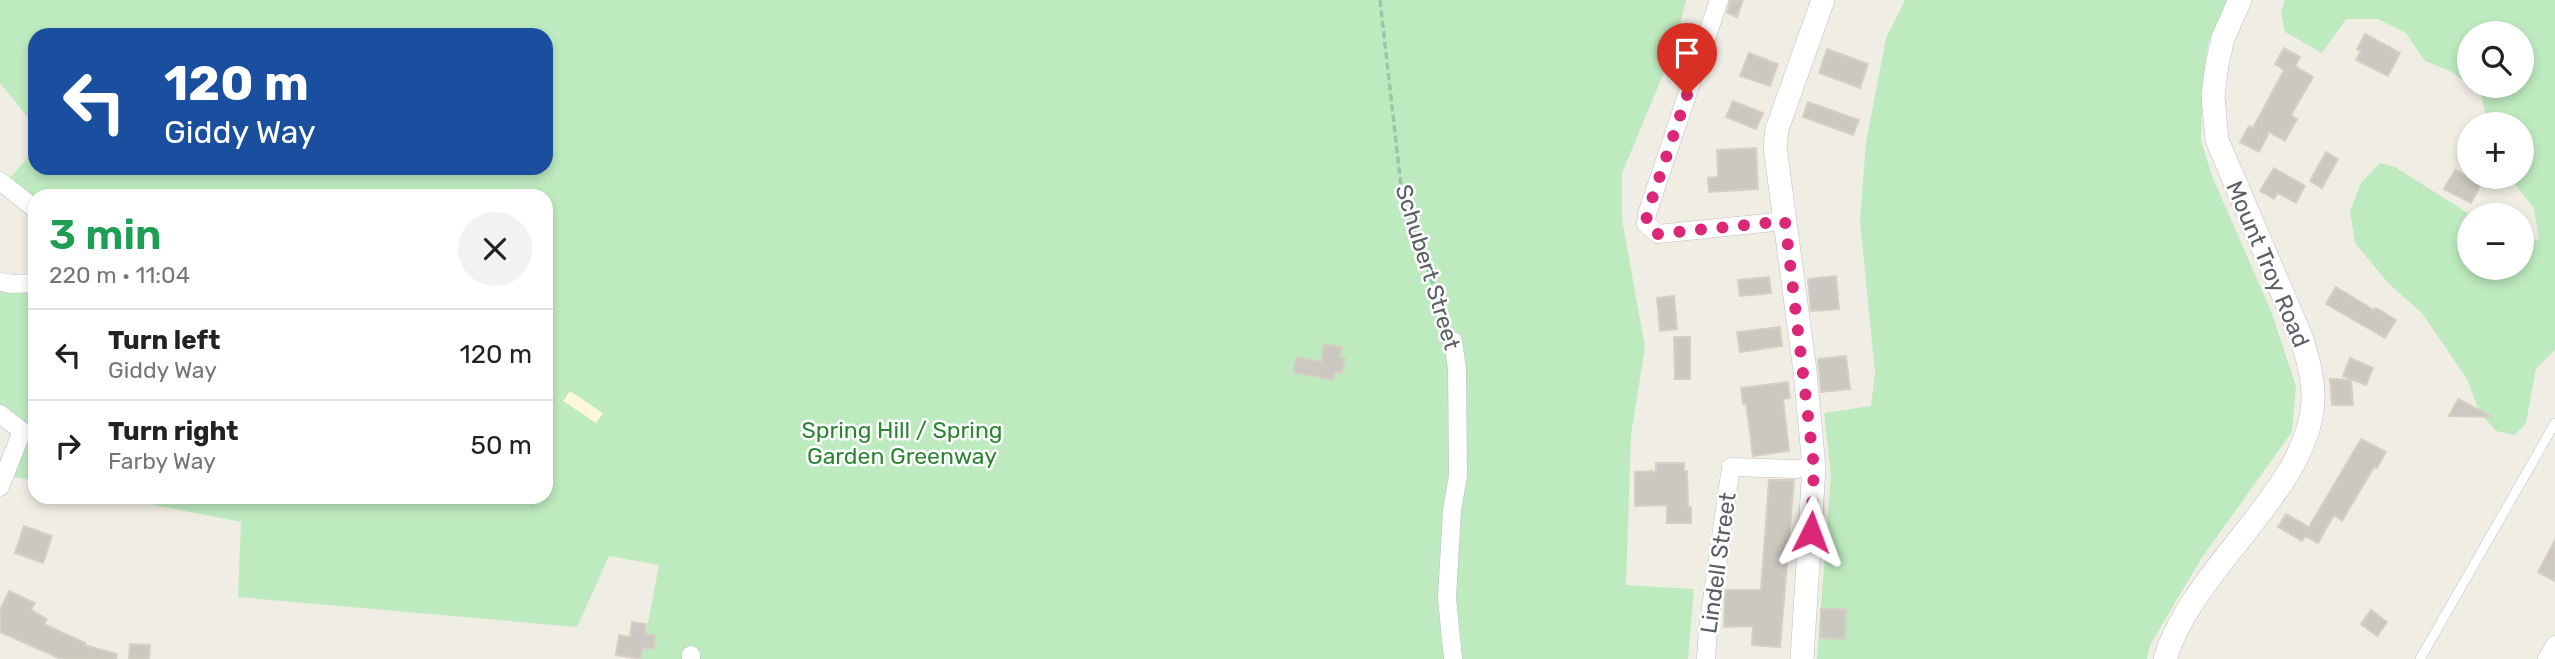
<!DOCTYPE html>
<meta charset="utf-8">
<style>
:root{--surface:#fff;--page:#f2f2f2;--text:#222;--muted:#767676;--line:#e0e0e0}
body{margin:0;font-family:Rubik,sans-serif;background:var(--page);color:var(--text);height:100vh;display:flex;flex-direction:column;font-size:26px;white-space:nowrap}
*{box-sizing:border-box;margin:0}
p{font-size:23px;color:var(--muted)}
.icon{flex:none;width:38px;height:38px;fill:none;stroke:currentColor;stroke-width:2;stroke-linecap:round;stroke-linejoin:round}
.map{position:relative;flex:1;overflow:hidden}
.details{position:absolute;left:28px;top:189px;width:525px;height:315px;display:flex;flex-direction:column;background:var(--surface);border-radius:21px;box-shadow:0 4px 10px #0003}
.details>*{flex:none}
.top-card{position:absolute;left:28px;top:28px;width:525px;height:147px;border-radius:21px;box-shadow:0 4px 10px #0003;background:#1a4fa0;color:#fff;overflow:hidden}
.controls{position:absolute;left:2457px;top:21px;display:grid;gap:14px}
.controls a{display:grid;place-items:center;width:77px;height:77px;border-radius:50%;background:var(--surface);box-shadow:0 4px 10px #0003;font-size:35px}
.pin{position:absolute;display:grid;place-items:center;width:60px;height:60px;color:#fff;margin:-72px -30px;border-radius:50% 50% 50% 0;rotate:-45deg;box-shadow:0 0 7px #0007}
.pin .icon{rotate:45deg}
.me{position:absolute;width:77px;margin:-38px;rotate:3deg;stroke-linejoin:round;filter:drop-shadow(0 0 5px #0008)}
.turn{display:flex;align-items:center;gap:24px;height:147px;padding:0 21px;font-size:32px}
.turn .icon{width:91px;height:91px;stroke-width:2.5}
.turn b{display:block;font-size:49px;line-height:60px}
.round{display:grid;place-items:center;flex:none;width:74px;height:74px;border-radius:37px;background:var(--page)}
.head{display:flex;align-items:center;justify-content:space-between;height:119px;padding:0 21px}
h1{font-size:42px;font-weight:600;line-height:52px;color:#1e9e55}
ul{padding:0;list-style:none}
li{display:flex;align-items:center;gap:21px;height:91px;padding:0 21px;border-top:2px solid var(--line)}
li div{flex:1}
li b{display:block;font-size:26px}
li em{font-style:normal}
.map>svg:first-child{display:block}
</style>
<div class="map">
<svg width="2555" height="659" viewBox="0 0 2555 659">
<rect width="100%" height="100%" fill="#f0eee4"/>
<path fill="#fff7da" d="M570 391 603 414 596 423 563 401Z"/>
<path fill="#beeabf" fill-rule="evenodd" d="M0 0H1686L1675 46 1622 173V219L1645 347 1631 435 1626 585 1694 589 1688 659H641L659 565 609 556 577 627 238 597 241 522 114 497H546V196H400L399 192 366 196H35V198L10 178 35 149V168H546V35H35V126L0 83ZM570 391 603 413 596 423 563 401Z
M1905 0H2227L2208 44 2203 87 2201 141 2212 176 2271 311 2296 386 2292 432 2201 559 2150 645 2147 659H1817L1831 476 1824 413 1871 406 1875 373 1860 221 1866 143 1886 38Z
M2285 0H2555V350L2536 369 2526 423 2515 435 2496 431 2479 411 2467 379 2422 313 2389 284 2355 243 2350 211 2361 183 2380 163 2395 167 2471 215 2469 268H2522V243L2539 239 2534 208 2509 177H2522V124H2487L2481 91 2473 86H2522V33H2469V84L2450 71 2425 61 2406 33 2378 19H2346L2322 53 2285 32 2281 12Z
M0 288 35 291V481L14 477 30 429 0 405Z"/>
<path fill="#cbc8c1" stroke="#d6d0c2" stroke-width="2" d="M1730 0H1743L1737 17 1727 13Z
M2365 34 2400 53 2388 76 2356 60 2361 51 2357 49Z
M2284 48 2300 57 2295 66 2313 77 2291 115 2297 119 2285 141 2269 132 2259 152 2240 142 2249 126 2253 128 2284 70 2275 64Z
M1827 49 1868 64 1860 88 1819 73Z
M1749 53 1778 64 1770 86 1740 76Z
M1733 101 1763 113 1756 129 1726 117Z
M1808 102 1859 120 1853 135 1803 117Z
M1756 148 1758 189 1709 192 1708 178 1718 177 1717 150Z
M2326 152 2338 159 2322 188 2310 181Z
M2274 168 2305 186 2296 203 2278 193 2274 199 2260 191Z
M2455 170 2468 177H2485L2471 203 2444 189Z
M1836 276 1839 309 1811 311 1808 279Z
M1769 277 1771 293 1740 296 1738 280Z
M2336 287 2374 310 2376 308 2396 320 2385 338 2326 304Z
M1674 296 1677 329 1660 331 1657 298Z
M1780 327 1782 346 1740 352 1737 332Z
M1674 337H1690V379H1675Z
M1324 344 1342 347 1340 357 1345 358 1342 373 1335 372 1333 380 1293 372 1297 357 1321 362Z
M1846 356 1850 389 1821 392 1818 359Z
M2350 358 2373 368 2366 385 2343 376Z
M2330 379 2351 380 2353 405H2332Z
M1788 382 1790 398 1783 399 1789 451 1753 456 1746 403 1743 404 1741 388Z
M2458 399 2492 417 2449 416Z
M2361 439 2386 452 2377 468 2374 467 2342 521 2334 515 2318 543 2305 536 2302 541 2278 527 2286 514 2309 527Z
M1656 463H1684V471H1687L1688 507H1691V523H1667V505L1635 506V472L1656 471Z
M1769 480H1794L1780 647 1752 645 1753 626 1724 627 1725 590H1761Z
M24 526 52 536 43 563 15 553Z
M2555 540V581L2538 572Z
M9 591 35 603 31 610 47 619 44 624 85 643 84 645 117 654 116 659H61L0 632V610Z
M1821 609H1846L1845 639 1820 638Z
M2371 610 2387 622 2377 636 2361 624Z
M632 622 646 624 645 634 655 635 654 649 642 648 641 659 616 655 619 635 630 637Z
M130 644 150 645 149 659H129Z"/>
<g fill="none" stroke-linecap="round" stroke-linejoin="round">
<defs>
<path id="service" d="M2420 659 2555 423"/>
<path id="minor" d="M1719 0 1647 214 1646 224 1658 234 1785 221
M0 181 35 209
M0 282 12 284 35 283
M0 414 22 431 0 487
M691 655V659
M1453 659 1447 598 1452 510 1458 476 1457 369 1453 341
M1706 659 1708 629 1731 467 1795 469 1814 467
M2547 659 2555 645"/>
<path id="tertiary" d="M1802 659 1814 467 1805 371 1775 147 1777 129 1823 0
M2165 659C2192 568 2308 491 2313 402 2314 380 2308 360 2302 339L2217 140 2213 96 2217 65 2223 38 2240 0"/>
</defs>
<use href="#service" stroke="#bcbec4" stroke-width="10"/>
<use href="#minor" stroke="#bcbec4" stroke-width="19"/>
<use href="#tertiary" stroke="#bcbec4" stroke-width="24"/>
<path stroke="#95caa5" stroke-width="3.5" stroke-dasharray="7 3.5" stroke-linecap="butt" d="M1380 0 1402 195 1447 325"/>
<use href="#service" stroke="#fff" stroke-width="9"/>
<use href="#minor" stroke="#fff" stroke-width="18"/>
<use href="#tertiary" stroke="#fff" stroke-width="23"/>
</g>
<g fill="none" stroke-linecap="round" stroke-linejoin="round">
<path stroke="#db2777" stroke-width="12" stroke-dasharray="0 21.6" d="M1687 95 1647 214 1646 224 1658 234 1785 221 1814 467 1811 532"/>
</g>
<g text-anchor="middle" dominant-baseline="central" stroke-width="5" stroke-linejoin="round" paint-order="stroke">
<g font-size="23" fill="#5c6066" stroke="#fff">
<text transform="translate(2268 264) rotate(67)">Mount Troy Road</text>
<text transform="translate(1428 267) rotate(73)">Schubert Street</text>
<text transform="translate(1718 563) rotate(-82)">Lindell Street</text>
</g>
<g font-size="23" fill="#2c8631" stroke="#fff">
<text x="902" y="430">Spring Hill / Spring<tspan x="902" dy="26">Garden Greenway</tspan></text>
</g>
</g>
</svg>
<div class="controls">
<a><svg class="icon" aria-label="search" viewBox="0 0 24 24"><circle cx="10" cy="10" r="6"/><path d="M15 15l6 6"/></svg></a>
<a>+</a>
<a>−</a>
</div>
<div class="pin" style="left:1687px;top:95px;background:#d93025"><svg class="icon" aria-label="arrive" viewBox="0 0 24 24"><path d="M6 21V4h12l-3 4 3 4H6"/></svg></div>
<svg class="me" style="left:1811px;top:532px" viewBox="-20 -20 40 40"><path d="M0-17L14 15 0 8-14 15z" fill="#db2777" stroke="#fff" stroke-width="4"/></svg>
<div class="top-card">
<div class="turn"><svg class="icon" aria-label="left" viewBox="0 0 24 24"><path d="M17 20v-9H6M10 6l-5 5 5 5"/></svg><div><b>120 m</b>Giddy Way</div></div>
</div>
<section class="details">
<div class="head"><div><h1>3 min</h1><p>220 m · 11:04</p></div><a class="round"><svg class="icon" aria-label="close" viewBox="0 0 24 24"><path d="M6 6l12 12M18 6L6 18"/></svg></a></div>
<ul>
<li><svg class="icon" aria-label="left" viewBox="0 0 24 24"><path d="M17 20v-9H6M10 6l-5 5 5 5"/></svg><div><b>Turn left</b><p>Giddy Way</p></div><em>120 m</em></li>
<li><svg class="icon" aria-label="right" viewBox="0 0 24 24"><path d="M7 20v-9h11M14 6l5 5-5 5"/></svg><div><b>Turn right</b><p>Farby Way</p></div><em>50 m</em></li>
</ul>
</section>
</div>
